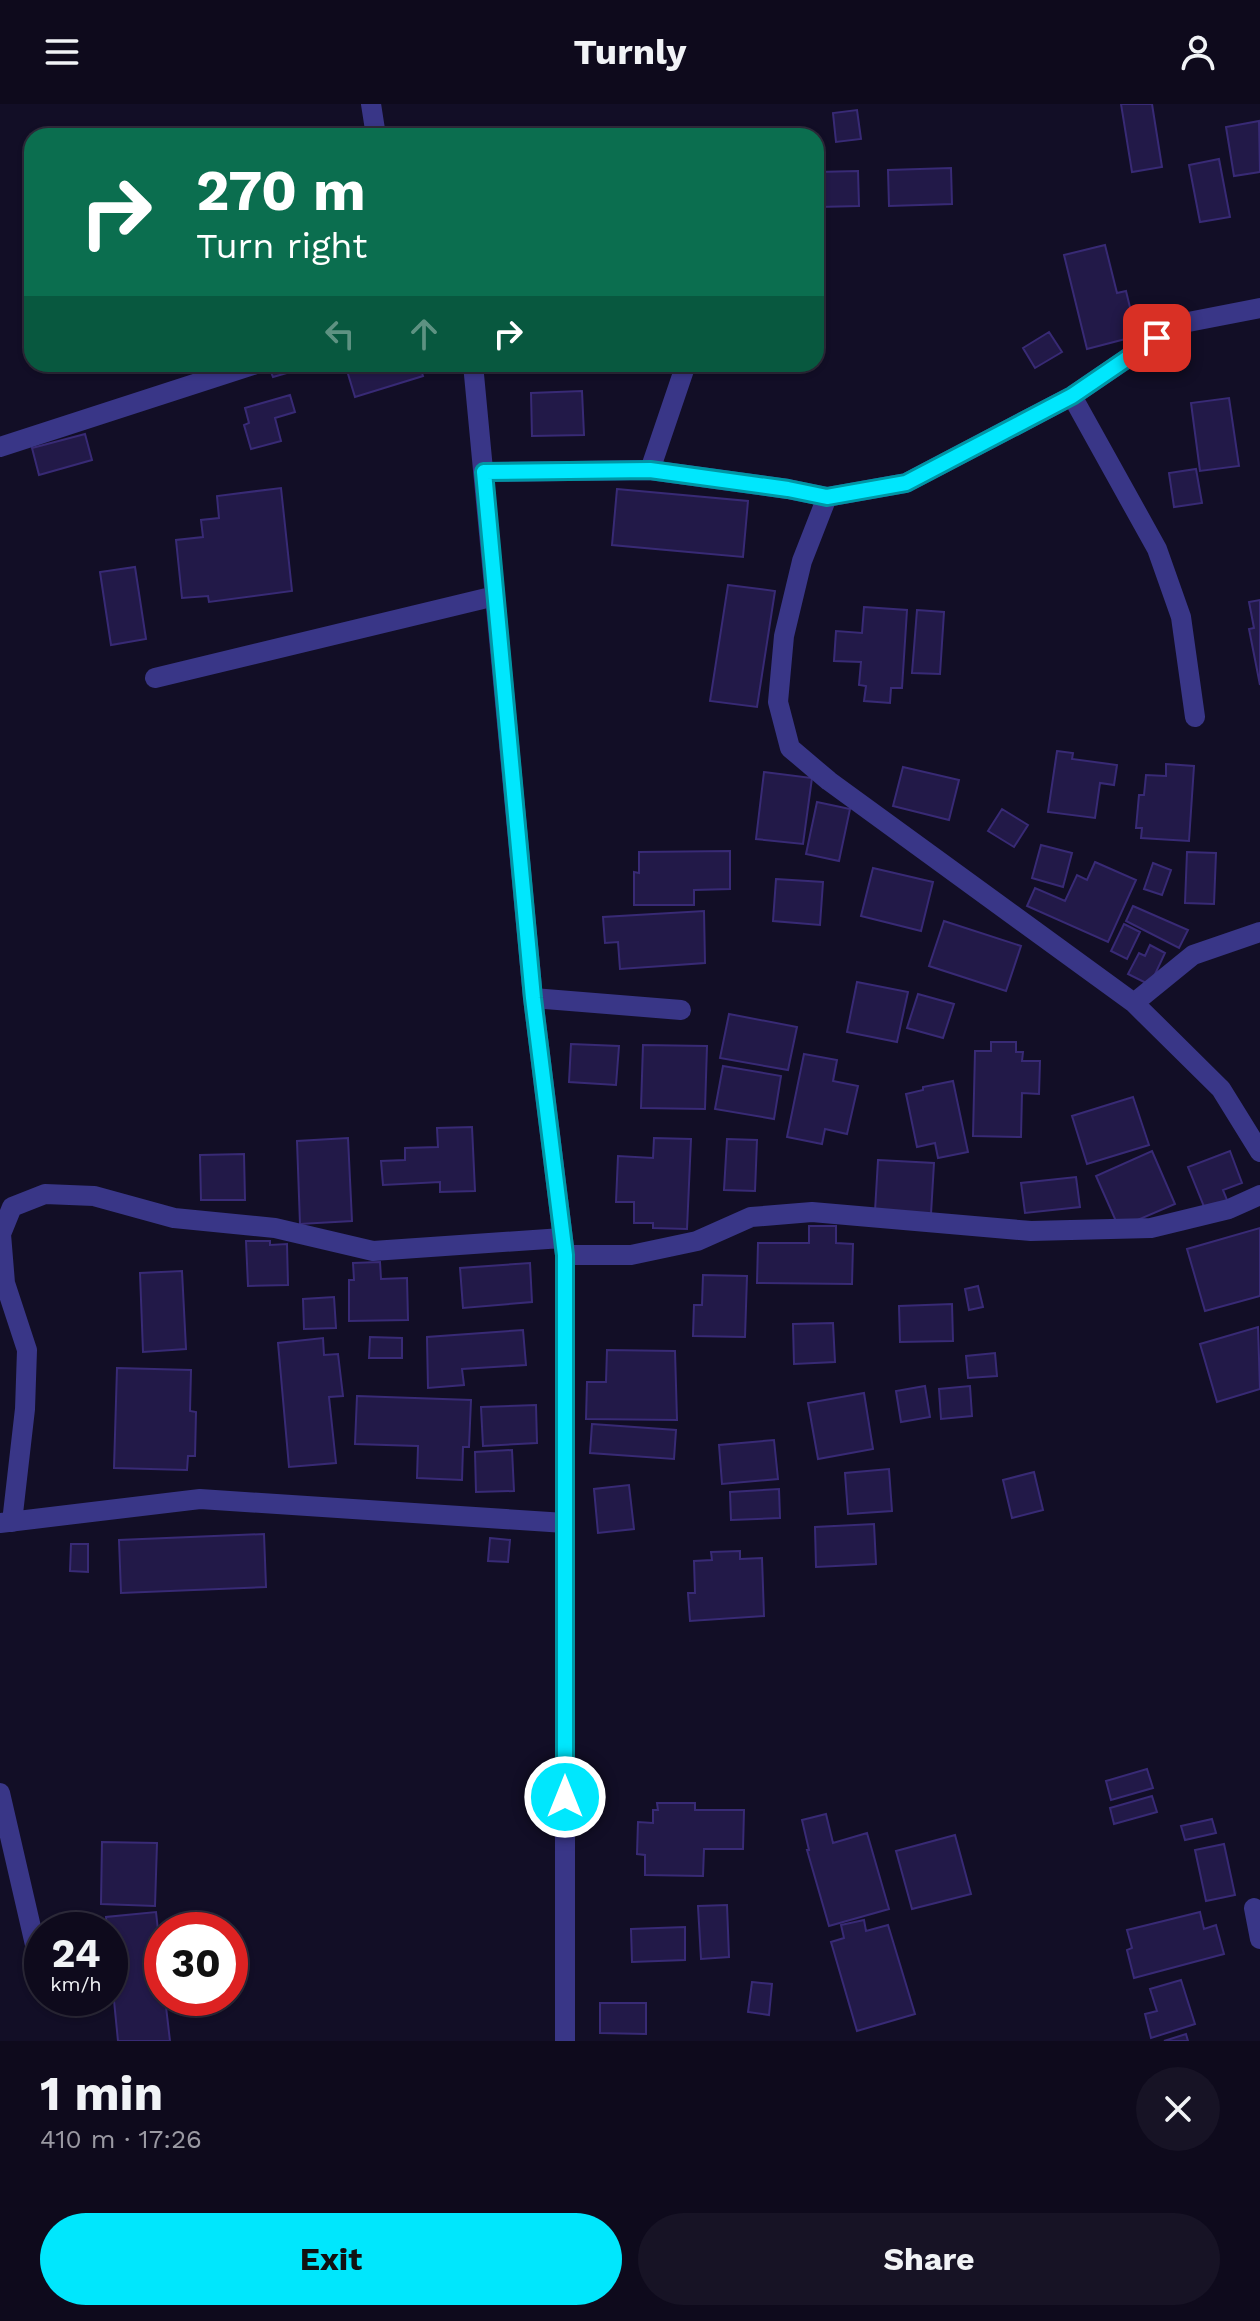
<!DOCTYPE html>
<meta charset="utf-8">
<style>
:root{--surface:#0e0a1c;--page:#171325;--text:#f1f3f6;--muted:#9b9aa3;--line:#2e2b3b;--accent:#00e7fd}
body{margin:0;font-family:"Work Sans",sans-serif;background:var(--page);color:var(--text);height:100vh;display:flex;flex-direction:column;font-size:30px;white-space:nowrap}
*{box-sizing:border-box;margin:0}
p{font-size:26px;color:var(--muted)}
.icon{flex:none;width:44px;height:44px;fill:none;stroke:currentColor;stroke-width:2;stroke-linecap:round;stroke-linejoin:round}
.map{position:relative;height:1937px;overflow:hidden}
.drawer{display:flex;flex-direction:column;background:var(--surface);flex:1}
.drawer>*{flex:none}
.hud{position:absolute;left:24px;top:24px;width:800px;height:244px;border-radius:24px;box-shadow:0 2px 6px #0004,0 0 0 2px var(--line);background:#0b6e4f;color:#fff;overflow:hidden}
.speed{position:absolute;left:24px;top:1808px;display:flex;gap:16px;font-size:40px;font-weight:700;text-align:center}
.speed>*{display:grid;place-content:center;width:104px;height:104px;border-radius:50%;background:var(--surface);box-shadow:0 2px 6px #0004,0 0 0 2px var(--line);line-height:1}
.speed small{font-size:20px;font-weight:400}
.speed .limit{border:12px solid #d22;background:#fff;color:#111}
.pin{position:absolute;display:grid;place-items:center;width:68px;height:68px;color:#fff;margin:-34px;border-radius:16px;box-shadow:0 4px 12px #0006}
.me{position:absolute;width:88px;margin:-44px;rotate:0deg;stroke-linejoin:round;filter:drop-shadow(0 0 6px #0008)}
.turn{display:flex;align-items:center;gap:28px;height:168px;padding:0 40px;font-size:36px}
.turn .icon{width:104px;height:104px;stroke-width:2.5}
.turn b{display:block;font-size:56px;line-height:68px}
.lanes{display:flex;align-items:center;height:76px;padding:0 40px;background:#0003;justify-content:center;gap:40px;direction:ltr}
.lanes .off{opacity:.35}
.round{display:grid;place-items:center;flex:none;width:84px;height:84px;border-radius:42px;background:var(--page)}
.overview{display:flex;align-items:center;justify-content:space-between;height:136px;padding:0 40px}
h1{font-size:48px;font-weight:700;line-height:60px}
.primary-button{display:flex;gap:16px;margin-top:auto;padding:16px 40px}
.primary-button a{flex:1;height:92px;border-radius:48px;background:var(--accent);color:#111;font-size:32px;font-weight:700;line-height:92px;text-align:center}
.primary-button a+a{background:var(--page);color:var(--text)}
header{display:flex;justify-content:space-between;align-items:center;height:104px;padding:0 40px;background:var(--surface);font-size:36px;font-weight:700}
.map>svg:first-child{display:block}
</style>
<header><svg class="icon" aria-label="menu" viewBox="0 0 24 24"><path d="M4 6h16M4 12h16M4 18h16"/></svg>Turnly<svg class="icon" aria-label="person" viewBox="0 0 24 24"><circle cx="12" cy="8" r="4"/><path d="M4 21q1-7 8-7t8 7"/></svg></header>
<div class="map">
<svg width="1260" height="1937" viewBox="0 0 1260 1937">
<rect width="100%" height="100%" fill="#120e26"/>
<path fill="#221948" stroke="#382a75" stroke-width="2" d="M1121 0H1152L1162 63 1132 68Z
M857 6 861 35 836 38 833 9Z
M1259 17 1260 68 1234 72 1226 23Z
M1219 55 1230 113 1200 118 1189 61Z
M951 64 952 100 889 102 888 66Z
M858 67 859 102 818 103 817 68Z
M1105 141 1117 189 1126 187 1137 232 1087 245 1064 151Z
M1049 228 1062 248 1035 264 1023 244Z
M278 260H296L297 266 273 273 269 263Z
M345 260H419L423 272 355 293Z
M582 287 584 331 532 332 531 289Z
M290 291 295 308 275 314 281 337 251 345 244 321 249 319 245 304Z
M1229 294 1239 362 1200 367 1191 299Z
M85 330 92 356 39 371 32 344Z
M1196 365 1202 399 1174 403 1169 369Z
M281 384 292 487 209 498 208 492 182 494 176 436 203 433 201 416 219 414 217 392Z
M617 385 748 397 743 453 612 441Z
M135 463 146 535 111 541 100 468Z
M728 481 775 487 757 603 710 597Z
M1260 496V581L1249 525 1254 524 1249 498Z
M864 503 907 506 902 584H891L890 599 864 597 866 582 859 581 861 558 834 557 836 527 862 529Z
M917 506 944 508 940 570 912 569Z
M1057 647 1073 649 1072 655 1117 661 1114 681 1100 679 1095 714 1048 708Z
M1166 660 1194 662 1189 737 1141 734 1142 724H1136L1139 691H1144L1146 671 1166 672Z
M903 663 959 676 949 716 893 702Z
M764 668 812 674 803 740 756 735Z
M817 698 850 705 839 757 806 750Z
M1002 705 1028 721 1014 743 988 727Z
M1041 741 1072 749 1063 783 1032 774Z
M730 747V785L694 786V801H634V768L639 769V748Z
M1187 748 1216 749 1214 800 1185 799Z
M1095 758 1136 776 1108 838 1027 802 1035 784 1065 797 1077 771 1087 776Z
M1153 759 1171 766 1162 791 1144 785Z
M873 764 933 778 921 827 861 812Z
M776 775 823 778 820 821 773 817Z
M1133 802 1188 826 1179 844 1126 817Z
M704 807 705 859 620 865 618 838 605 839 603 813Z
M944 817 1021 842 1006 887 929 862Z
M1124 820 1140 828 1127 855 1111 847Z
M1150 841 1165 849 1150 881 1128 870 1139 849 1145 852Z
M857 878 908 888 897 938 847 928Z
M918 890 954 900 943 934 907 924Z
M729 910 797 923 788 966 720 954Z
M991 938H1016V948H1023L1022 957H1040L1039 990 1022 989 1021 1033 973 1032 975 947H991Z
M571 940 619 942 616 981 569 978Z
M643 941 707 942 705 1005 641 1004Z
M804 950 837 956 833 977 858 982 847 1030 825 1025 822 1040 787 1033Z
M723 962 781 972 774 1015 715 1005Z
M953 977 968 1048 938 1054 935 1039 917 1043 906 990 923 986V983Z
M1133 993 1149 1041 1087 1060 1072 1012Z
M472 1023 475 1087 440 1088V1078L383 1081 381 1057 405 1056V1044L438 1043 437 1024Z
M348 1034 352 1117 300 1120 297 1037Z
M654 1034 691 1035 687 1125 653 1124V1119H634V1098H616L618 1052 653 1054Z
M727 1035 757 1036 755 1087 724 1086Z
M1152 1047 1175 1100 1119 1124 1096 1072Z
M1230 1047 1242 1079 1223 1086 1229 1101 1207 1110 1188 1063Z
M244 1050 245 1096H201L200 1051Z
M878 1056 934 1059 931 1110 875 1107Z
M1076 1073 1080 1103 1025 1109 1021 1079Z
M809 1122H836V1139L853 1140 852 1180 757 1179 758 1139H809Z
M1260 1124V1192L1205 1207 1187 1145Z
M246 1137H270V1141L287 1140 288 1181 248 1182Z
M380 1158 381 1175 407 1174 408 1216 349 1217V1176H354L353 1159Z
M530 1159 532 1198 463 1204 460 1164Z
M182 1167 186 1245 143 1248 140 1169Z
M703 1171 747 1172 745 1233 693 1232 694 1201H702Z
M978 1182 983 1203 969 1206 965 1185Z
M334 1193 336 1224 304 1225 303 1195Z
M952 1200 953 1237 900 1238 899 1202Z
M833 1219 835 1258 794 1260 793 1220Z
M1258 1223 1260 1285 1217 1298 1200 1240Z
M523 1226 526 1261 462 1265 464 1281 428 1284 427 1233Z
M370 1233 402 1234V1254H369Z
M323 1234 324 1251 338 1250 343 1292 329 1293 336 1359 289 1363 278 1239Z
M607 1246 675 1247 677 1316 586 1315 587 1278H606Z
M995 1249 997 1272 968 1274 966 1252Z
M117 1264 191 1266 190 1307 196 1308 195 1352H188L187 1366 114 1364Z
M925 1282 930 1313 901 1318 896 1287Z
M970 1282 972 1312 941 1315 939 1285Z
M864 1289 873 1345 818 1355 808 1299Z
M357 1292 471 1296 469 1343H463L462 1376 417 1374 418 1342 355 1340Z
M536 1301 537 1339 483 1342 481 1303Z
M592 1320 676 1326 674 1355 590 1349Z
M774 1336 778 1375 722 1380 719 1341Z
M512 1346 514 1387 476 1388 475 1348Z
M889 1365 892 1407 848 1410 845 1369Z
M1034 1368 1043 1406 1012 1414 1003 1376Z
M629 1381 634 1425 598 1429 594 1385Z
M779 1385 780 1414 731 1416 730 1388Z
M874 1420 876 1460 816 1463 815 1423Z
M264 1430 266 1483 121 1489 119 1436Z
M490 1434 510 1436 508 1458 488 1457Z
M71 1440H88V1468L70 1467Z
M740 1447V1455L762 1454 764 1512 690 1517 688 1489H695L694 1457 712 1456 711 1448Z
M1147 1665 1153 1684 1111 1696 1106 1677Z
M1152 1692 1157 1708 1114 1720 1110 1704Z
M657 1699H695V1706H744L743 1745H704L703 1772 645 1771V1751L637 1750 638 1718 653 1719V1706H658Z
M826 1710 833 1739 867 1729 889 1805 829 1822 807 1746H809L802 1716Z
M1212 1715 1216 1729 1185 1736 1181 1722Z
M955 1731 971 1790 912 1805 896 1747Z
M102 1738 157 1739 155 1802 101 1800Z
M1224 1740 1235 1791 1206 1797 1195 1746Z
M727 1801 729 1853 701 1855 698 1802Z
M156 1808 162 1862V1894H165L170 1937H118L110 1856V1826H107L106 1813Z
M1200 1808 1204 1825 1216 1821 1224 1850 1134 1874 1127 1846 1132 1844 1127 1826Z
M864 1816 866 1827 888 1821 915 1910 857 1927 831 1838 844 1834 841 1821Z
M685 1823V1856L632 1858 631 1825Z
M1181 1876 1195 1920 1151 1934 1145 1910 1157 1907 1150 1885Z
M752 1878 772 1880 769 1911 748 1908Z
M600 1899H646V1930L600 1929Z
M1186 1930 1188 1937H1164Z"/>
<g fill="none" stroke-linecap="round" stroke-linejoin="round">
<path stroke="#393687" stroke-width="20" d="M371 0 376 32
M1260 204 1178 220 1072 292 906 379 827 393 802 457 784 532 778 598 790 644 829 677 1134 899 1221 985 1260 1048
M473 260 533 894 565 1151V1937
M1072 292 1157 445 1181 513 1195 613
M0 343 256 260
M650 366 686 260
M484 368 650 366 788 385 827 393
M155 574 495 492
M533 894 681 906
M1134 899 1193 851 1260 828
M565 1151H631L697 1137 751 1113 812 1108 1031 1127 1151 1124 1229 1105 1260 1091
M12 1418 25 1305 27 1246 5 1179 1 1130 12 1103 45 1090 94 1092 174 1114 275 1124 373 1147 562 1134
M0 1419 200 1395 565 1419
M0 1689 42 1871
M1254 1804 1260 1835"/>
</g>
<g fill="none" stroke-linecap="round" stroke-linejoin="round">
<defs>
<path id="route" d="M565 1693V1151L533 894 484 368 650 366 788 385 827 393 906 379 1072 292 1157 234"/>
</defs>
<use href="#route" stroke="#0096a4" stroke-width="20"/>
<use href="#route" stroke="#00e7fd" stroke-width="14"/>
</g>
</svg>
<div class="speed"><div>24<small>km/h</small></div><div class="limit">30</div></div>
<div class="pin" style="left:1157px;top:234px;background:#d93025"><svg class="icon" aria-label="arrive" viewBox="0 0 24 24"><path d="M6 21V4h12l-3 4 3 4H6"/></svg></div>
<svg class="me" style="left:565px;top:1693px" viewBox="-20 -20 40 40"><circle r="17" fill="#00e7fd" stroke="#fff" stroke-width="3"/><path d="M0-11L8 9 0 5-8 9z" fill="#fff"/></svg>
<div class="hud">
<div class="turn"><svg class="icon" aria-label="right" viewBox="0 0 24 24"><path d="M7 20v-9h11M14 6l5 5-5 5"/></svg><div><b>270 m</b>Turn right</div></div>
<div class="lanes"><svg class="icon off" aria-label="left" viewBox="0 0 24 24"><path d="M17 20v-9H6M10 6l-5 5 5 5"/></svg><svg class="icon off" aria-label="ahead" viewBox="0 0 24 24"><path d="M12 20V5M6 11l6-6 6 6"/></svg><svg class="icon" aria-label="right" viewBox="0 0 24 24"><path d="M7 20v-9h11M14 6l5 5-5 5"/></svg></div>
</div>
</div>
<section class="drawer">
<div class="overview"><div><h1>1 min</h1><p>410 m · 17:26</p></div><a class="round"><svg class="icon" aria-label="close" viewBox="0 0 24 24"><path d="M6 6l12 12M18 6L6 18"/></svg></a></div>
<div class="primary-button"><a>Exit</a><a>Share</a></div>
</section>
